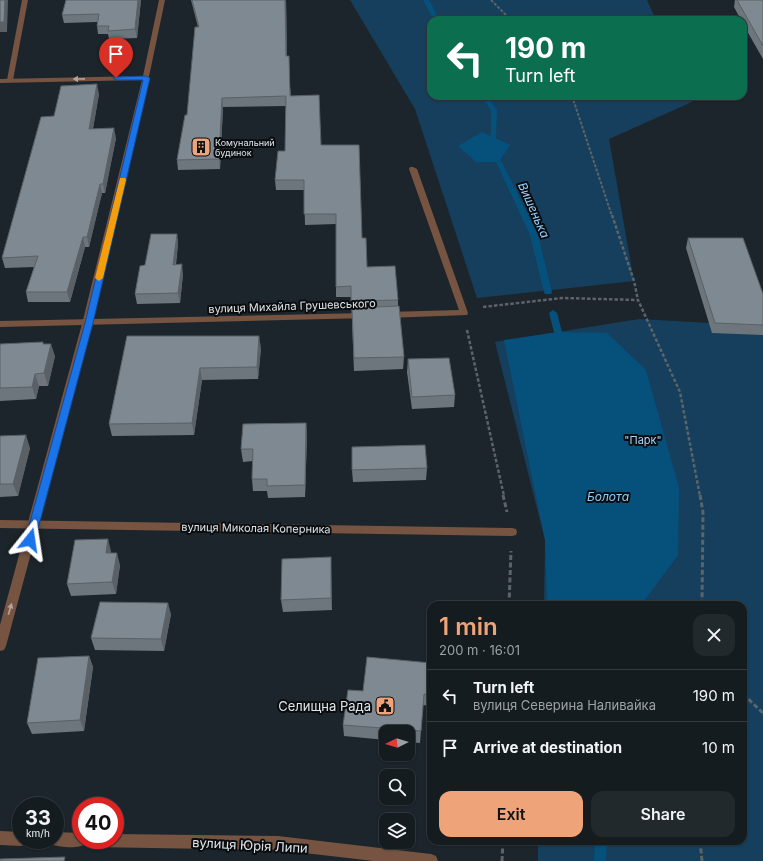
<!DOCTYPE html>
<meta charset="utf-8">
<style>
:root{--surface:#151c20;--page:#22292d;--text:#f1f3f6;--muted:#9da1a5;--line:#343a3e;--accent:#efa378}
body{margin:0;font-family:Inter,sans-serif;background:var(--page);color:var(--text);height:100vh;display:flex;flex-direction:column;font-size:15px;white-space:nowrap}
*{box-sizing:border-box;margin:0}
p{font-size:13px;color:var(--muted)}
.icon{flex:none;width:22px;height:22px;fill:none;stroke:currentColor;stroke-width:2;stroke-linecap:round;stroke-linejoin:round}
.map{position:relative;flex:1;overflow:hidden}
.panel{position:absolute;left:427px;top:601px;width:320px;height:244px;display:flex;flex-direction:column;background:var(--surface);border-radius:12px;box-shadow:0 1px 3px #0004,0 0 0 1px var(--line)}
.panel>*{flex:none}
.banner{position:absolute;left:427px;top:16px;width:320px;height:84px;border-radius:12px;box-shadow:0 1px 3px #0004,0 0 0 1px var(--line);background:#0b6e4f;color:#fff;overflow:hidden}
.needle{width:26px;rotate:265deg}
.tools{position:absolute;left:379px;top:725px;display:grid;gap:8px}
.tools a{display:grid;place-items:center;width:36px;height:36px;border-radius:8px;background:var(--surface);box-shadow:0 1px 3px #0004,0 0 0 1px var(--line);font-size:20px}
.speed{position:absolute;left:12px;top:797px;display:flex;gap:8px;font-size:20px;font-weight:700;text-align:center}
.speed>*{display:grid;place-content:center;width:52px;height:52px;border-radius:50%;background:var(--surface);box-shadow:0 1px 3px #0004,0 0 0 1px var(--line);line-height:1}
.speed small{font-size:10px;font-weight:400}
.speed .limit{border:6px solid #d22;background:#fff;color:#111}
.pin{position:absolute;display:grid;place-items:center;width:34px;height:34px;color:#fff;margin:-41px -17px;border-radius:50% 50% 50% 0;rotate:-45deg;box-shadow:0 0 4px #0007}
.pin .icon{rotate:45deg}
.me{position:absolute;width:44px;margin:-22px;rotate:15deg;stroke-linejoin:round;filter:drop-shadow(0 0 3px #0008)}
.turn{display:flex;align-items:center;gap:14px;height:84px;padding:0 12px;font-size:18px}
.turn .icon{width:52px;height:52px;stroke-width:2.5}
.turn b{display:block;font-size:28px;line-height:34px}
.round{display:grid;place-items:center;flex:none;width:42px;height:42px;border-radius:12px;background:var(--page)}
.summary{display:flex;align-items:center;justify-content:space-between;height:68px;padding:0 12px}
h1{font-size:24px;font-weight:600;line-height:30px;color:var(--accent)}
.primary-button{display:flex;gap:8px;margin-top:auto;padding:8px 12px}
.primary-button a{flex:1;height:46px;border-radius:12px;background:var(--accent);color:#111;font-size:16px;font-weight:600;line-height:46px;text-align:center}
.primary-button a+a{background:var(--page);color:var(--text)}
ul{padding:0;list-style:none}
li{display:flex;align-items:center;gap:12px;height:52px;padding:0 12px;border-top:1px solid var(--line)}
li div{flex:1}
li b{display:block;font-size:15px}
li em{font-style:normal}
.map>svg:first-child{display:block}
</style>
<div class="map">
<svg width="763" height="861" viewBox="0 0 763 861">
<rect width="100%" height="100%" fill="#1c252b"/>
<path fill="#153f5c" d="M350 0H647L656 20H431V96H690L692 102 609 139 634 281 477 298 415 109Z
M639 319 763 326V861H538V841H743V605H544L545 540 495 342Z"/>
<path fill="#06517c" d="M482 132 510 145 499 162H476L458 146Z
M558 332 607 333 646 370 679 488 678 555 644 601 645 605H547L545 540 504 340Z"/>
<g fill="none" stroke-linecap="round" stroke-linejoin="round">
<path fill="#06517c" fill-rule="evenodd" d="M423 0H429L440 20H434Z
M481 96H487L497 110 496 139 494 140 491 138V110Z
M499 160 502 162 538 235 552 292 551 294H545L544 292 530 235 496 162Z
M553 310 557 313 562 332 558 335 554 332 549 313Z
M595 841H607L606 861H594Z"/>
<path stroke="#5c6469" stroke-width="2" stroke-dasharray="3 1.5" stroke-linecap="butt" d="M491 0 511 20
M572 96 612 216"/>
<path stroke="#5c6469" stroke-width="2.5" stroke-dasharray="3.5 2" stroke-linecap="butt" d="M612 215 634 281 638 300
M483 307 562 298 638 300 680 392 700 496
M467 330 504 496"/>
<path stroke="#5c6469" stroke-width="3" stroke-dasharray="5 2.5" stroke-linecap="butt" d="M503 495 507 512
M700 495 703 512 702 605
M509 605 511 551
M743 694 763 713
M700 841 702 861
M502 861 503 841"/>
<path fill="#765441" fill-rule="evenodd" d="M22 0H28L13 80 10 82 7 80Z
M410 167H413L417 169 468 313 467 315 387 318 383 315 387 312 459 310 409 169Z
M365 313 369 316 368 318 0 327V321Z
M0 520 512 528 516 529 517 532 516 535 512 536 0 528Z
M0 831 21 832V840H27L26 844 21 846 0 845Z
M55 832 81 833V840H115V834L278 836 431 854 436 856 438 861H374L278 850 92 847 86 843C80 850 59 847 50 844L49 840H55Z"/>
<path fill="#765441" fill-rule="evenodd" d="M159 0H165C121 217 64 432 6 646L4 650 0 651V625L82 324 142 80 0 83V79L143 76Z"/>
</g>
<path fill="#6d767d" d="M141 0 137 38 109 39 108 34H98L97 26V22L64 23 62 15Z
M191 0H286L287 56 291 96 321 145 362 238 367 267 398 300V306L404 357 403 369 354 371 351 297H336V224L305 225 304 190H276L275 180 285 151 286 106 223 107 220 169 178 170 177 160 187 115 198 27Z
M735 0H763V59L743 24V20H741L734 7Z
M99 94 93 129 116 138 105 193H102L89 247H85L70 302H28L26 292 34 267 5 268 2 258 54 116Z
M177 234 178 244 176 265 183 274 180 303 137 304 135 294 145 265Z
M688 238 763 294V335L712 333 686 248Z
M127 336 261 348 258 379 202 380 194 435 112 436 109 424Z
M44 344 55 356 48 386H39L36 399 0 401V388Z
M408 359 455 395 454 407 412 409 407 372Z
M306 423 307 435 305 497 268 498 267 491H253L252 479 253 461 243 462 241 449Z
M0 436 30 448 18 496 0 497Z
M427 468 426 480 353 482 352 470Z
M111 551V553L120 565 116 594 71 596 67 584Z
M331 569 332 610 283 612 281 600Z
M171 614 164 651 95 650 91 638Z
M89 656 93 667 84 731 32 734 27 723Z
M431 663V706L423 705 420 743 408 742V732H386V740L344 736 343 725 363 691Z"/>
<path fill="#596066" d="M5 0H8L7 32H0V22Z
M138 0H141L137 38 135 29Z
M285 0H286L287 65 286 56Z
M97 84 99 94 91 139 89 129Z
M222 98 223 107 220 169 219 159Z
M114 128 116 138 105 193 103 184Z
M100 184 102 193 89 247 87 237Z
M177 234 178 244 174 275 173 265Z
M83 237 85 247 70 302 67 292Z
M182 264 183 274 180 303 178 293Z
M259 336 261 348 258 379 257 367Z
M51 344 55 356 48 386 44 373Z
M200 368 202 380 194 435 192 423Z
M35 374 39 386 36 399 32 387Z
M306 423 307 435 305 497V485Z
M26 435 30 448 18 496 13 484Z
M108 539 111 551 109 565 106 553Z
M117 553 120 565 116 594 112 582Z
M331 557V569L332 610 331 598Z
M168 603 171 614 164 651 161 639Z
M89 656 93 667 84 731 80 720Z"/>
<path fill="#7f8991" stroke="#596066" d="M0 0H5L4 22H0Z
M66 0H138L135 29 108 31 109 26H97L99 14 62 15Z
M192 0H285L286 56H289L290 96 319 95 321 145H359L362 238H366L367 267 395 266 398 300 351 301V286L336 287V214H304V180H275L278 151H285L286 96 222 98 219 159 177 160 185 115H187L195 27H199Z
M737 0H763V46Z
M97 84 89 129 114 128 103 184H100L87 237H83L67 292H26L38 256 2 258 41 117 54 116 61 86Z
M151 234H177L173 265 182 264 178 293 135 294 140 266 145 265Z
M688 238H743L763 294V325L715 323Z
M399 306 404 357 354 358 352 308Z
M127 336H259L257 367 200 368 192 423 109 424Z
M43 342V344H51L44 373 35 374 32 387 0 388V344Z
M449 358 455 395 412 397 408 359Z
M306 423 305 485 267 486V479H252L253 449H241L243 424Z
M26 435 13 484H0V436Z
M425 445 427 468 352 470V447Z
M108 539 106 553H117L112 582 67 584 75 540Z
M331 557V598L281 600 282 559Z
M100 602 168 603 161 639 91 638Z
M89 656 80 720 27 723 38 658Z
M367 657 431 663V695L424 694 421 731 343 725 348 690 363 691Z
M65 857 64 861H0V859Z"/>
<defs><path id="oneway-solid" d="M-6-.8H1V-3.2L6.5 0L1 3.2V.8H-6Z"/></defs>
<g fill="#b0a49d">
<use href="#oneway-solid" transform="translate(79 79) rotate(179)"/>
<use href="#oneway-solid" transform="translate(10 609) rotate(-74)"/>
</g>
<path fill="#1a73e8" stroke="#114b97" d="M146 76 150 78 93 323 35 540 33 543H26L25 540 85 323 143 80H116L113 78 116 77Z"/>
<path fill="#f59e0b" d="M120 178H125L126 180 103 278 99 281 95 278Z"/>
<defs>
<symbol id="building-square" viewBox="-11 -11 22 22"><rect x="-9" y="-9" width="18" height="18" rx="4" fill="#efa378" stroke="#0a0d10"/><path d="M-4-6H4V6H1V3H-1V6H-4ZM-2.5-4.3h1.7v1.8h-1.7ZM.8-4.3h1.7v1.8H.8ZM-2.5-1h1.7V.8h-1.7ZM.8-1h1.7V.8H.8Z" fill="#111"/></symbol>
<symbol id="civic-square" viewBox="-11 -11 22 22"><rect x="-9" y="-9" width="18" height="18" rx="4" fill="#efa378" stroke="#0a0d10"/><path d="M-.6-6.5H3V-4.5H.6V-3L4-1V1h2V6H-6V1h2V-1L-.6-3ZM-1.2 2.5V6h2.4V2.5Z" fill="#111"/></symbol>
</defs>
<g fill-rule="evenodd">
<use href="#building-square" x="190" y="136" width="22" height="22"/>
<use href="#civic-square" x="374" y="695" width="22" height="22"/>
</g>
<g text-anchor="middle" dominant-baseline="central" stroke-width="4" stroke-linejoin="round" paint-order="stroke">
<g font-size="9" fill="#dfe5e9" stroke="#0a0d10" text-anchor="start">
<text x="215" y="142">Комунальний<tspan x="215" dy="10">будинок</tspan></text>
</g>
<g font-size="11" fill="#dfe5e9" stroke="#0a0d10">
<text transform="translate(292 306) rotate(-2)">вулиця Михайла Грушевського</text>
<text transform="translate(256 528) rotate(1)">вулиця Миколая Коперника</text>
</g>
<g font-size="11" fill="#aad1f0" stroke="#0a0d10">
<text x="643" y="440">"Парк"</text>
</g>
<g font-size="12" font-style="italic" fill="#92cffd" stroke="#0a0d10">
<text transform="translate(534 210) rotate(66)">Вишенька</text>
<text x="608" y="496">Болота</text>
</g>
<g font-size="13" fill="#dfe5e9" stroke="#0a0d10" text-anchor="end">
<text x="371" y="706">Селищна Рада</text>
</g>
<g font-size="13" fill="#dfe5e9" stroke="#0a0d10">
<text transform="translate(250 845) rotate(3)">вулиця Юрія Липи</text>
</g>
</g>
</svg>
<div class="tools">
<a><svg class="needle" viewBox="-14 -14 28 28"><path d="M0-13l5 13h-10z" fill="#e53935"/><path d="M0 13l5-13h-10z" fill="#9da1a5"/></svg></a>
<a><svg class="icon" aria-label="search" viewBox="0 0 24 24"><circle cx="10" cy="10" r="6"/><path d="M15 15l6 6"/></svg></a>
<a><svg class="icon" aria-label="layers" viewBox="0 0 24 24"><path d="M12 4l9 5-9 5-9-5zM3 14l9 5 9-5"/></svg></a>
</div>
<div class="speed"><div>33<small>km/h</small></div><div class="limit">40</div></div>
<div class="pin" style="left:116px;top:78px;background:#d93025"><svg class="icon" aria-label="arrive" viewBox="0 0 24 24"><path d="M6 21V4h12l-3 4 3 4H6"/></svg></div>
<svg class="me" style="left:30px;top:540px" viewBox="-20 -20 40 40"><path d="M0-17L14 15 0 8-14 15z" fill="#1a73e8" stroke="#fff" stroke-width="4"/></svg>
<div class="banner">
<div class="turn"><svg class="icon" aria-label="left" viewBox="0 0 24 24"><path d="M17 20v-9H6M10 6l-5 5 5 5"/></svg><div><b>190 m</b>Turn left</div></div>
</div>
<section class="panel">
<div class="summary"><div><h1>1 min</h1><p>200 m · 16:01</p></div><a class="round"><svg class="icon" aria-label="close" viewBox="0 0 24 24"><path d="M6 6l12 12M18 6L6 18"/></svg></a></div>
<ul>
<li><svg class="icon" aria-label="left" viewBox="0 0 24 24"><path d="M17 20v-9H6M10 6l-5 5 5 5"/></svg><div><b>Turn left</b><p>вулиця Северина Наливайка</p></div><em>190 m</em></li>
<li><svg class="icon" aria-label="arrive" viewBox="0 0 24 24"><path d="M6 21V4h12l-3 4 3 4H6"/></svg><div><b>Arrive at destination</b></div><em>10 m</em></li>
</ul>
<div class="primary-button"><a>Exit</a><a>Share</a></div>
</section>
</div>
